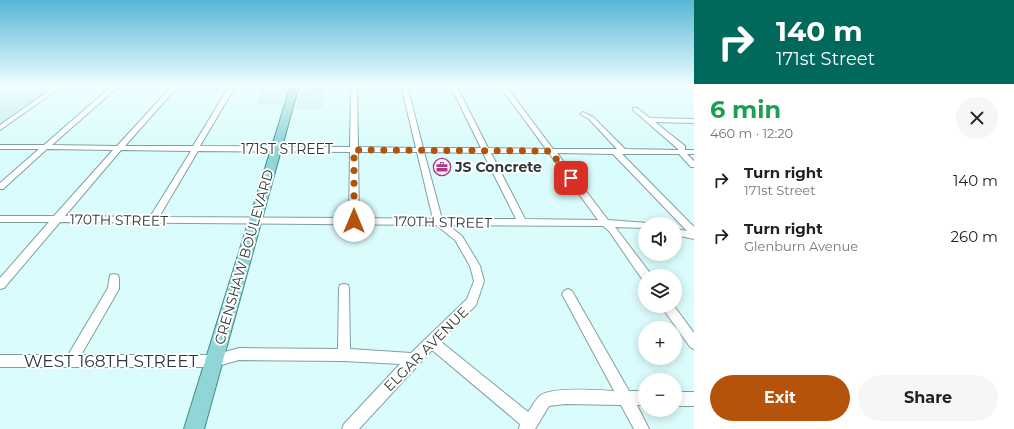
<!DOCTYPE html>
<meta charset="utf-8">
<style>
:root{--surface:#fff;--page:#f6f6f6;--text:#222;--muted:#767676;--accent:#b45309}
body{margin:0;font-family:Montserrat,sans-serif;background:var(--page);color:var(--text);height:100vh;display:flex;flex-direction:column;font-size:15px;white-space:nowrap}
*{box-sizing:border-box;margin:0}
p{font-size:13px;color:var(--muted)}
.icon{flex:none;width:22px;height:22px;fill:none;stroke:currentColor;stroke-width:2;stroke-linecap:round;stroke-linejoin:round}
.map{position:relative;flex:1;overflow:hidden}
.side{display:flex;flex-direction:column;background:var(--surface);width:320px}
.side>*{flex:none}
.hud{background:#00695c;color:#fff;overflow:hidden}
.fabs{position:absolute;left:638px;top:217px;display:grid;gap:8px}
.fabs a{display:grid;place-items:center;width:44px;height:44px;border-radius:50%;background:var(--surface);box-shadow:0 2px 10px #0003;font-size:20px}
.pin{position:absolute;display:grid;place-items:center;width:34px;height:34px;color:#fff;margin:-17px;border-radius:8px;box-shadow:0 2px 6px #0006}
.me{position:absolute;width:44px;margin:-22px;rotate:0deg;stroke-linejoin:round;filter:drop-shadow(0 0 3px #0008)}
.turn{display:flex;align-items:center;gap:14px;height:84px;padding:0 16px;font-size:18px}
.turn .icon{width:52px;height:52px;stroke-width:2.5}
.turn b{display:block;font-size:28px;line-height:34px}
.round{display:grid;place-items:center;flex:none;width:42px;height:42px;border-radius:21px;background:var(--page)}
.head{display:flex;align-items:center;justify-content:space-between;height:68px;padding:0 16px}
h1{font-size:24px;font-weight:700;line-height:30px;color:#1e9e55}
.primary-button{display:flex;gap:8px;margin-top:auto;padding:8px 16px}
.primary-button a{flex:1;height:46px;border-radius:24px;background:var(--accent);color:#fff;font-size:16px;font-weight:700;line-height:46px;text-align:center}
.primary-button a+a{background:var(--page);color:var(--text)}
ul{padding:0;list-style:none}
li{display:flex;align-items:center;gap:12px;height:56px;padding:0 16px}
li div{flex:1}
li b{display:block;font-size:15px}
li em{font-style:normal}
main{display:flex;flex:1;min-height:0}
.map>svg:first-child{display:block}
</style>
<main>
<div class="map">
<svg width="694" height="429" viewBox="0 0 694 429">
<rect width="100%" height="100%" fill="#dbfcfc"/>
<path fill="#c5efef" d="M264 85H289L283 105H256Z
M0 87H56L0 124Z
M301 87H326L323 109H296Z"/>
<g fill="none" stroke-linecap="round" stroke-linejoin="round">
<defs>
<path id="minor" d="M57 85H64L0 130V125Z
M113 85H120L52 145 117 146 173 85H179L125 146H193L230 85H236L200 146 350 147 351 85H357L358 147 416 148 401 85H407L423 148H481L450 85H456L488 148 546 149 499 85H505L553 149H617L589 119 580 114 583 112 593 117 625 149 678 150V149L633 110V108H637L650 118 694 119V123L655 122 685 146V150H694V154H687L694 161V167H691L679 154H622L694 227V239L675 235V229L687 231 613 154 557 153 608 220 648 223 649 224H645V228L615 227 650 273 651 276H645V280L642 279 609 231 603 226 448 225 462 236 480 266 484 281 476 305 440 341 528 412C532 407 536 398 541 395 554 387 598 390 614 391L562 294 564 291 568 289 572 291 629 391H645V405H637L649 429H634L621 405 565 404 549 406 535 429H519L520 424 432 350 359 429H342L344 424 400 364 344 361 239 360 214 367H0V355H68L108 288 110 275 114 274 118 275 119 278V289L81 355H214L239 348 338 349 339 288 340 285 344 284 348 285 349 288 350 349 411 353 467 299 474 281 470 266 455 240 436 225 60 222 4 288 0 289V278L49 222H0V216H54L113 150 47 149 3 189H0V183L39 149H0V145H44ZM121 150 191 151 150 217 65 216ZM198 151 350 152 349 218 159 217ZM358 152H417L433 219 359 218ZM424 152 483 153 516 219H442ZM491 153H549L598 220 525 219Z
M661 306H674L694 333V349L690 347Z
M675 392H694V406H675Z"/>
<path id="major" d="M291 85H299L204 429H184Z"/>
</defs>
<use href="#minor" stroke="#819fa0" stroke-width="2"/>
<use href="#major" stroke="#3e8d8e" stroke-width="2"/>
<use href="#minor" fill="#fff" fill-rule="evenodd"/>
<use href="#major" fill="#91d5d7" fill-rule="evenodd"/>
</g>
<path fill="#ceb7c2" d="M309 85H321L320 91H310Z"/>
<linearGradient id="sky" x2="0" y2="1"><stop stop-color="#57b6d6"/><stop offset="0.59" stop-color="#effefe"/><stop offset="1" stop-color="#effefe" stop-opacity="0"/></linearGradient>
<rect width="694" height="145" fill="url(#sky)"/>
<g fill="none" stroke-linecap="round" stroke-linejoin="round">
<path stroke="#b45309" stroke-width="7" stroke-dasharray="0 12.6" d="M354 221V150L550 151 571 178"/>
</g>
<defs>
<symbol id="office-ring" viewBox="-11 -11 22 22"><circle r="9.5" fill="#fff" stroke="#b13485" stroke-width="1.5"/><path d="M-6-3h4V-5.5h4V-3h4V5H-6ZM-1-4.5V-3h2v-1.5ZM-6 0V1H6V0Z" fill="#b13485"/></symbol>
</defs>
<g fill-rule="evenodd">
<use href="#office-ring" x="432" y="157" width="20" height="20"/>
</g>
<g text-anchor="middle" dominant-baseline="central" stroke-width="4" stroke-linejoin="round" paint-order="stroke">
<g font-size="14" fill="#2d3a3a" stroke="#fff">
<text x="287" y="149">171ST STREET</text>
<text transform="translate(119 220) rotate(1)">170TH STREET</text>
<text transform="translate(443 222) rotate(1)">170TH STREET</text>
<text transform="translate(244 257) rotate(-74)">CRENSHAW BOULEVARD</text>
<text transform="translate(426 349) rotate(-45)">ELGAR AVENUE</text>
</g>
<g font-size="14" font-weight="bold" fill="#2d3a3a" stroke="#fff" text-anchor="start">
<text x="455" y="167">JS Concrete</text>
</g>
<g font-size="17" fill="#2d3a3a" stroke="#fff">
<text x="111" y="361">WEST 168TH STREET</text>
</g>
</g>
</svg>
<div class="fabs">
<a><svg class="icon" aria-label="sound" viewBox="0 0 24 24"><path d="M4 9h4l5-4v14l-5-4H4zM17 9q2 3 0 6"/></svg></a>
<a><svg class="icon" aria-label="layers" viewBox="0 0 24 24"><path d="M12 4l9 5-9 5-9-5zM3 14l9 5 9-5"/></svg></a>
<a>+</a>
<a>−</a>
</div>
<div class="pin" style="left:571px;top:178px;background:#d93025"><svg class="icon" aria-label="arrive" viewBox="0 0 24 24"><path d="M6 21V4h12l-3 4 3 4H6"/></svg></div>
<svg class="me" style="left:354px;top:221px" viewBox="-20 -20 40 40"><circle r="19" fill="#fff"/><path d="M0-13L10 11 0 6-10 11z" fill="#b45309"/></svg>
</div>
<section class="side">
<div class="hud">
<div class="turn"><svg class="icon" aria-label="right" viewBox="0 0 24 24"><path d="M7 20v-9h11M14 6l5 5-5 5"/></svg><div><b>140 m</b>171st Street</div></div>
</div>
<div class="head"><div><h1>6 min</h1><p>460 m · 12:20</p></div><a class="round"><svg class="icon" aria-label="close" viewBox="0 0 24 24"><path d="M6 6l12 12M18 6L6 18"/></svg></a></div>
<ul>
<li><svg class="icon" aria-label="right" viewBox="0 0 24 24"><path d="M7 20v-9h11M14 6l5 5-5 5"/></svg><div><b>Turn right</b><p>171st Street</p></div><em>140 m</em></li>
<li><svg class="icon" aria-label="right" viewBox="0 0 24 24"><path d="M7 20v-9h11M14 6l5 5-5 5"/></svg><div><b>Turn right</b><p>Glenburn Avenue</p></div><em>260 m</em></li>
</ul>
<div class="primary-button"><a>Exit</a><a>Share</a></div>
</section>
</main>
